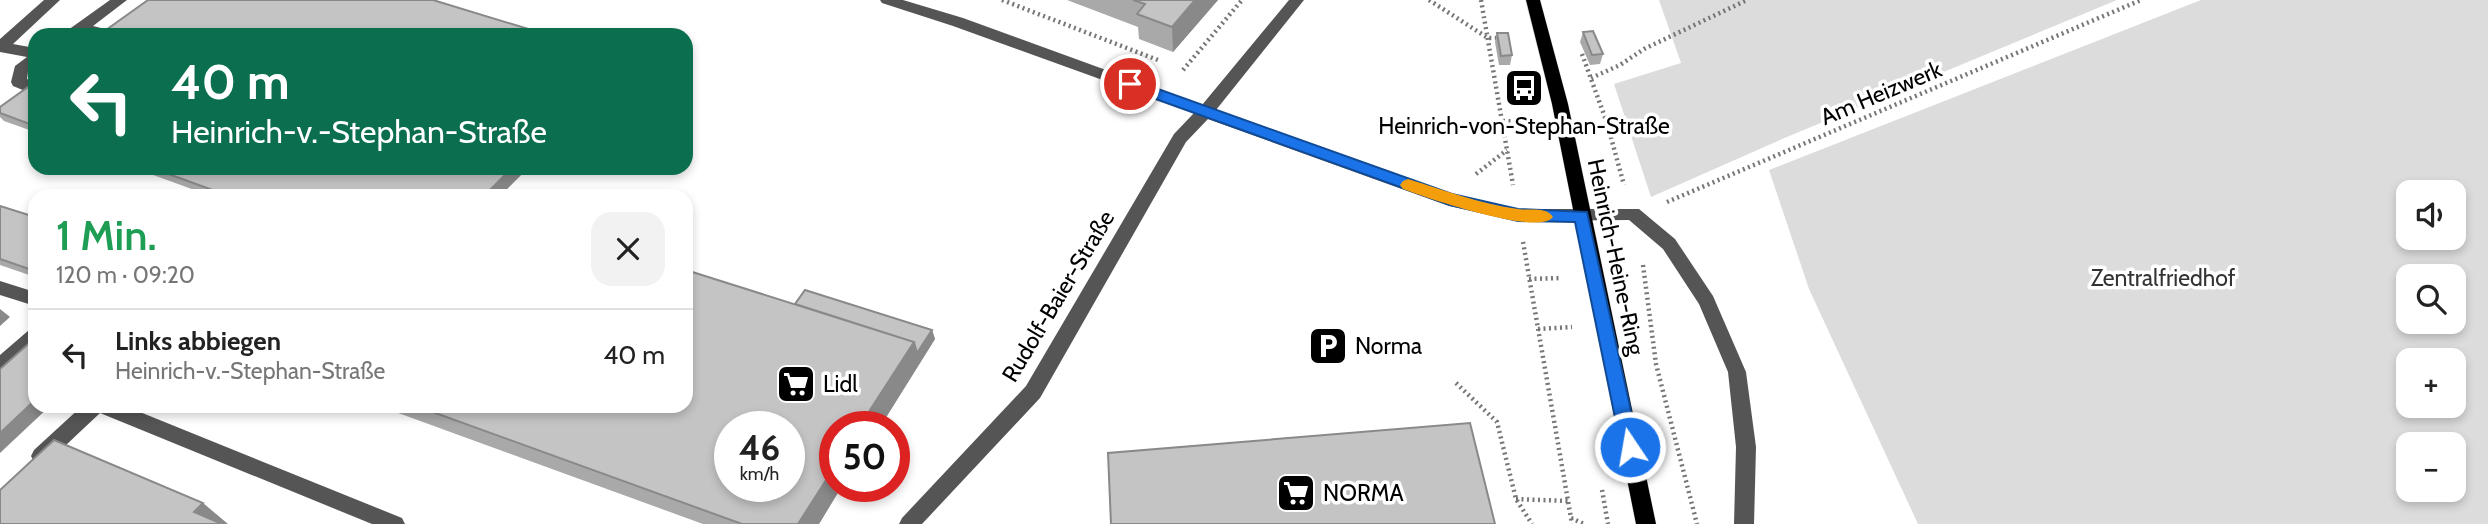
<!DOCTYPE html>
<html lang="de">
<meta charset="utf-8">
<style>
:root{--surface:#fff;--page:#f2f2f2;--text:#222;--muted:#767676;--line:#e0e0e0}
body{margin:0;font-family:Cabin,sans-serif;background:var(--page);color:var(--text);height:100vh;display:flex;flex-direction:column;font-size:26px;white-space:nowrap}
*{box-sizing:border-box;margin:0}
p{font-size:23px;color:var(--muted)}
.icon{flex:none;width:38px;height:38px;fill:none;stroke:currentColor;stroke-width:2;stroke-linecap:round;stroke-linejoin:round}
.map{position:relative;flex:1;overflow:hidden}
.sheet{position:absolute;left:28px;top:189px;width:665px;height:224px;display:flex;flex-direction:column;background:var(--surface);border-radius:21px;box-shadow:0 4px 10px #0003}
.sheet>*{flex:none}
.top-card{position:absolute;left:28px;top:28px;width:665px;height:147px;border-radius:21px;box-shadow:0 4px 10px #0003;background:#0b6e4f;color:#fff;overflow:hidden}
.controls{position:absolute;left:2396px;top:180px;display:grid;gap:14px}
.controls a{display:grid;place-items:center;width:70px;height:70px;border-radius:14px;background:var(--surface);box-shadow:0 4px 10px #0003;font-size:35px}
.speed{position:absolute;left:714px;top:411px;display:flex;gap:14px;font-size:35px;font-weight:700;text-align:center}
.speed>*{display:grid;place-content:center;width:91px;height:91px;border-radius:50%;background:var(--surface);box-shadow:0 4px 10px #0003;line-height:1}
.speed small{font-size:18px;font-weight:400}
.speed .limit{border:10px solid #d22;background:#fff;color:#111}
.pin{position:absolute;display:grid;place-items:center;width:60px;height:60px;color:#fff;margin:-30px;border:4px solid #fff;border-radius:50%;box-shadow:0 2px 7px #0007}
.me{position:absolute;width:77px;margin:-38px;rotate:348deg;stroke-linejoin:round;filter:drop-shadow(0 0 5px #0008)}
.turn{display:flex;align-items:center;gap:24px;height:147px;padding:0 28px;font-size:32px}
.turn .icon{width:91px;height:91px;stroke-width:2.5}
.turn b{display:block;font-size:49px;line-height:60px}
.round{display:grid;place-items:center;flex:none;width:74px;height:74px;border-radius:21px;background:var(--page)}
.headline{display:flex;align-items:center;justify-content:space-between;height:119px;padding:0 28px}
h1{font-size:42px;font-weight:600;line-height:52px;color:#1e9e55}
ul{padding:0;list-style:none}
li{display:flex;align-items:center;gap:21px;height:91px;padding:0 28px;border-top:2px solid var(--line)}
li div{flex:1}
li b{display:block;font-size:26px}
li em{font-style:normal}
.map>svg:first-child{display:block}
</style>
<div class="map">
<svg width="2488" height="524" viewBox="0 0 2488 524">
<rect width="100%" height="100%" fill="#fff"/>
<path fill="#dcdcdc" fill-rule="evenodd" d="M1659 0H2117L1782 139 1651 197 1614 84 1681 63Z
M2201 0H2488V524H1918L1809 289 1769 170ZM2408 192H2454V238H2408ZM2408 276H2454V322H2408ZM2408 360H2454V406H2408ZM2408 444H2454V490H2408Z"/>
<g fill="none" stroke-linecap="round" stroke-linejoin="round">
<defs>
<path id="major" d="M1526 0H1540L1568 104 1656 524H1636L1552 104Z"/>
</defs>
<use href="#major" stroke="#dbdbdb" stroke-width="1"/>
<path stroke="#777" stroke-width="4.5" stroke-dasharray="2 3.5" stroke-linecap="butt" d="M1002 0 1158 60
M1429 0 1488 38H1499
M1481 0 1513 185
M1582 54 1607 123 1624 185
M1183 70 1242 0
M1591 78 1620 65 1644 49 1747 0
M1503 121 1533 122
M1476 174 1507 150
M1667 202 2141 0
M1523 242 1572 524
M1643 265 1656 364 1697 524
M1529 279 1561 278
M1538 329 1572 327
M1456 383 1497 422 1516 499 1532 524
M1602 490 1608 524
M1516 499 1568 501
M1571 518 1584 524"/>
<path fill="#555" fill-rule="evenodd" d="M44 0H60L13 44 35 48V67L28 72 27 79 35 83V95L13 86 11 82 15 66 27 57 0 52V39Z
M110 0H127L93 26 113 31 116 35 83 33 61 35Z
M880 0H903L963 18 1202 105 1289 0H1304L1216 110 1451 194 1518 209H1639L1675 239 1713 296 1746 372 1756 447 1754 524H1734L1736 447 1728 372 1699 304 1663 249 1629 220 1518 221 1449 206 1208 119 1186 142 1040 398 922 524H899L902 518 1026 386 1174 134 1194 113 953 26 882 3Z
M0 281 35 292V306L0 295Z
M35 328V346L7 371 0 374V355L29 330Z
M82 406H125L402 518 405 524H372L100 413 48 462 41 464 34 462 31 456 34 450Z"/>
<use href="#major" fill="#000" fill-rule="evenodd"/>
</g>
<path fill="#a9a9a9" d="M1067 0H1218L1173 52 1139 39 1138 27Z
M1583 32 1603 54 1600 64 1590 65 1580 42Z
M1497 33 1512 55 1510 65H1499L1495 42Z
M35 82V132L4 121 0 117V113Z
M134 168H528L500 196H211Z
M0 206 35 217V277L0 265Z
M795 304 932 330 935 339 880 427H835L842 486 819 524H703L379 406H686Z"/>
<path fill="#898989" d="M1195 0H1218L1173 52 1172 27Z
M512 168H528L500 196H484Z
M0 309 10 317 0 326Z
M932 330 935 339 880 427H859L914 342Z
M35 400V406H50L0 453V433Z
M835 466V486H842L819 524H798Z
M203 503 228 524H209L194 512Z"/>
<path fill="#c4c4c4" stroke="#898989" stroke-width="2" fill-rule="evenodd" d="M148 0H433L548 35H99Z
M1133 0H1195L1172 27 1137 14 1145 4Z
M1593 31 1603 54 1592 55 1583 32Z
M1497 33H1508L1512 55 1501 56Z
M35 82V126L0 113V107Z
M152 168H512L484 196H229Z
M0 206 35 217V271L0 259Z
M686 270 914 342 859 427H835V466L798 524H742L416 406H686ZM730 427H789V486H730Z
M805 290 932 330 917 353 914 342 795 304Z
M35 338V400L0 433V369Z
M1470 423 1495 524H1111L1108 453Z
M54 440 203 503 194 512 222 524H0V490Z"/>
<path fill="#1a73e8" stroke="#114b97" stroke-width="2" d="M1130 79 1452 194 1518 209 1587 212 1639 447 1636 452 1630 455 1624 452 1621 447 1575 222 1518 221 1450 205 1125 88V81Z"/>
<path fill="#f59e0b" d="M1408 179C1444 190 1480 204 1518 209 1529 211 1546 206 1553 217 1539 237 1425 197 1403 189L1400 185 1403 181Z"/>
<defs>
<symbol id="bus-square" viewBox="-11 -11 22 22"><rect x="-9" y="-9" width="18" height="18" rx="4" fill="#000" stroke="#fff"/><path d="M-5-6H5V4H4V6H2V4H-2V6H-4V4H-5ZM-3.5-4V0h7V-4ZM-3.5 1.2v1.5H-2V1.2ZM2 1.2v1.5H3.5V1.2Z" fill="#fff"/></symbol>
<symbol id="parking-square" viewBox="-11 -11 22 22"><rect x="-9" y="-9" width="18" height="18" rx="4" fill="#000" stroke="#fff"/><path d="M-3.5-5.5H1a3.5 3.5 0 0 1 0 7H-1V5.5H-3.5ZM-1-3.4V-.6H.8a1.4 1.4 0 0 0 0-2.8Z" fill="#fff"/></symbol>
<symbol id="supermarket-square" viewBox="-11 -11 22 22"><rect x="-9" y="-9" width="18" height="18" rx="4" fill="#000" stroke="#fff"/><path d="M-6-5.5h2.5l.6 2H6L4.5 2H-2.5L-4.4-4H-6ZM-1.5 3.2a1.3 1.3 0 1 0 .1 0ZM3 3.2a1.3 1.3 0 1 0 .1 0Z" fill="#fff"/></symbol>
</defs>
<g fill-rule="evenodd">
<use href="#bus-square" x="1502" y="66" width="44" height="44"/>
<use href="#parking-square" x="1306" y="324" width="44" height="44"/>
<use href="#supermarket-square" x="774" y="362" width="44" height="44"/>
<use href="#supermarket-square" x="1274" y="471" width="44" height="44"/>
</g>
<g text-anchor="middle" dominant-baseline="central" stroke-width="7" stroke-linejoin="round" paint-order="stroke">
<g font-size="23" fill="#000" stroke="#fff">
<text transform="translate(1881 93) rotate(-23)">Am Heizwerk</text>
<text transform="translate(1616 257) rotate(78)">Heinrich-Heine-Ring</text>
<text transform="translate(1058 296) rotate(-59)">Rudolf-Baier-Straße</text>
</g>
<g font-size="23" fill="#000" stroke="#fff" text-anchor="start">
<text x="1524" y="126" text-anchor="middle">Heinrich-von-Stephan-Straße</text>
<text x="1355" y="346">Norma</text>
<text x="823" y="384">Lidl</text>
<text x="1323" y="493">NORMA</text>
</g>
<g font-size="23" fill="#333" stroke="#fff">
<text x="2163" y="278">Zentralfriedhof</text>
</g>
</g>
</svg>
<div class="controls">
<a><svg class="icon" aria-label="sound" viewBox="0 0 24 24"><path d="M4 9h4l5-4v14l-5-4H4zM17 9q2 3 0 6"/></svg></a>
<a><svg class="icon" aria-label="search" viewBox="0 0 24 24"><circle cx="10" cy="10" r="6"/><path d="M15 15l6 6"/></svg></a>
<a>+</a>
<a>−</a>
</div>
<div class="speed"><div>46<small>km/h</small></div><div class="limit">50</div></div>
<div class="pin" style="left:1130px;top:84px;background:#d93025"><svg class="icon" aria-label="arrive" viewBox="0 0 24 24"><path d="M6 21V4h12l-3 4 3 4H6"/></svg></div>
<svg class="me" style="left:1630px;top:447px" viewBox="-20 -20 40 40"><circle r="17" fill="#1a73e8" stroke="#fff" stroke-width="3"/><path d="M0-11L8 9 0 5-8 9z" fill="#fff"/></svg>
<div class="top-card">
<div class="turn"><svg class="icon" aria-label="left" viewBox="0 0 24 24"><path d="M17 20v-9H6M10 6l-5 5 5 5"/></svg><div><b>40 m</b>Heinrich-v.-Stephan-Straße</div></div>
</div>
<section class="sheet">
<div class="headline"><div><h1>1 Min.</h1><p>120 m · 09:20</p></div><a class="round"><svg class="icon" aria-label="close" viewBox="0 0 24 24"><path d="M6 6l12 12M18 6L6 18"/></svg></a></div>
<ul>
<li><svg class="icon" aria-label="left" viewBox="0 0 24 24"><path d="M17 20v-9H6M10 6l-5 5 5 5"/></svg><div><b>Links abbiegen</b><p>Heinrich-v.-Stephan-Straße</p></div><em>40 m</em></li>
</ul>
</section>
</div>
